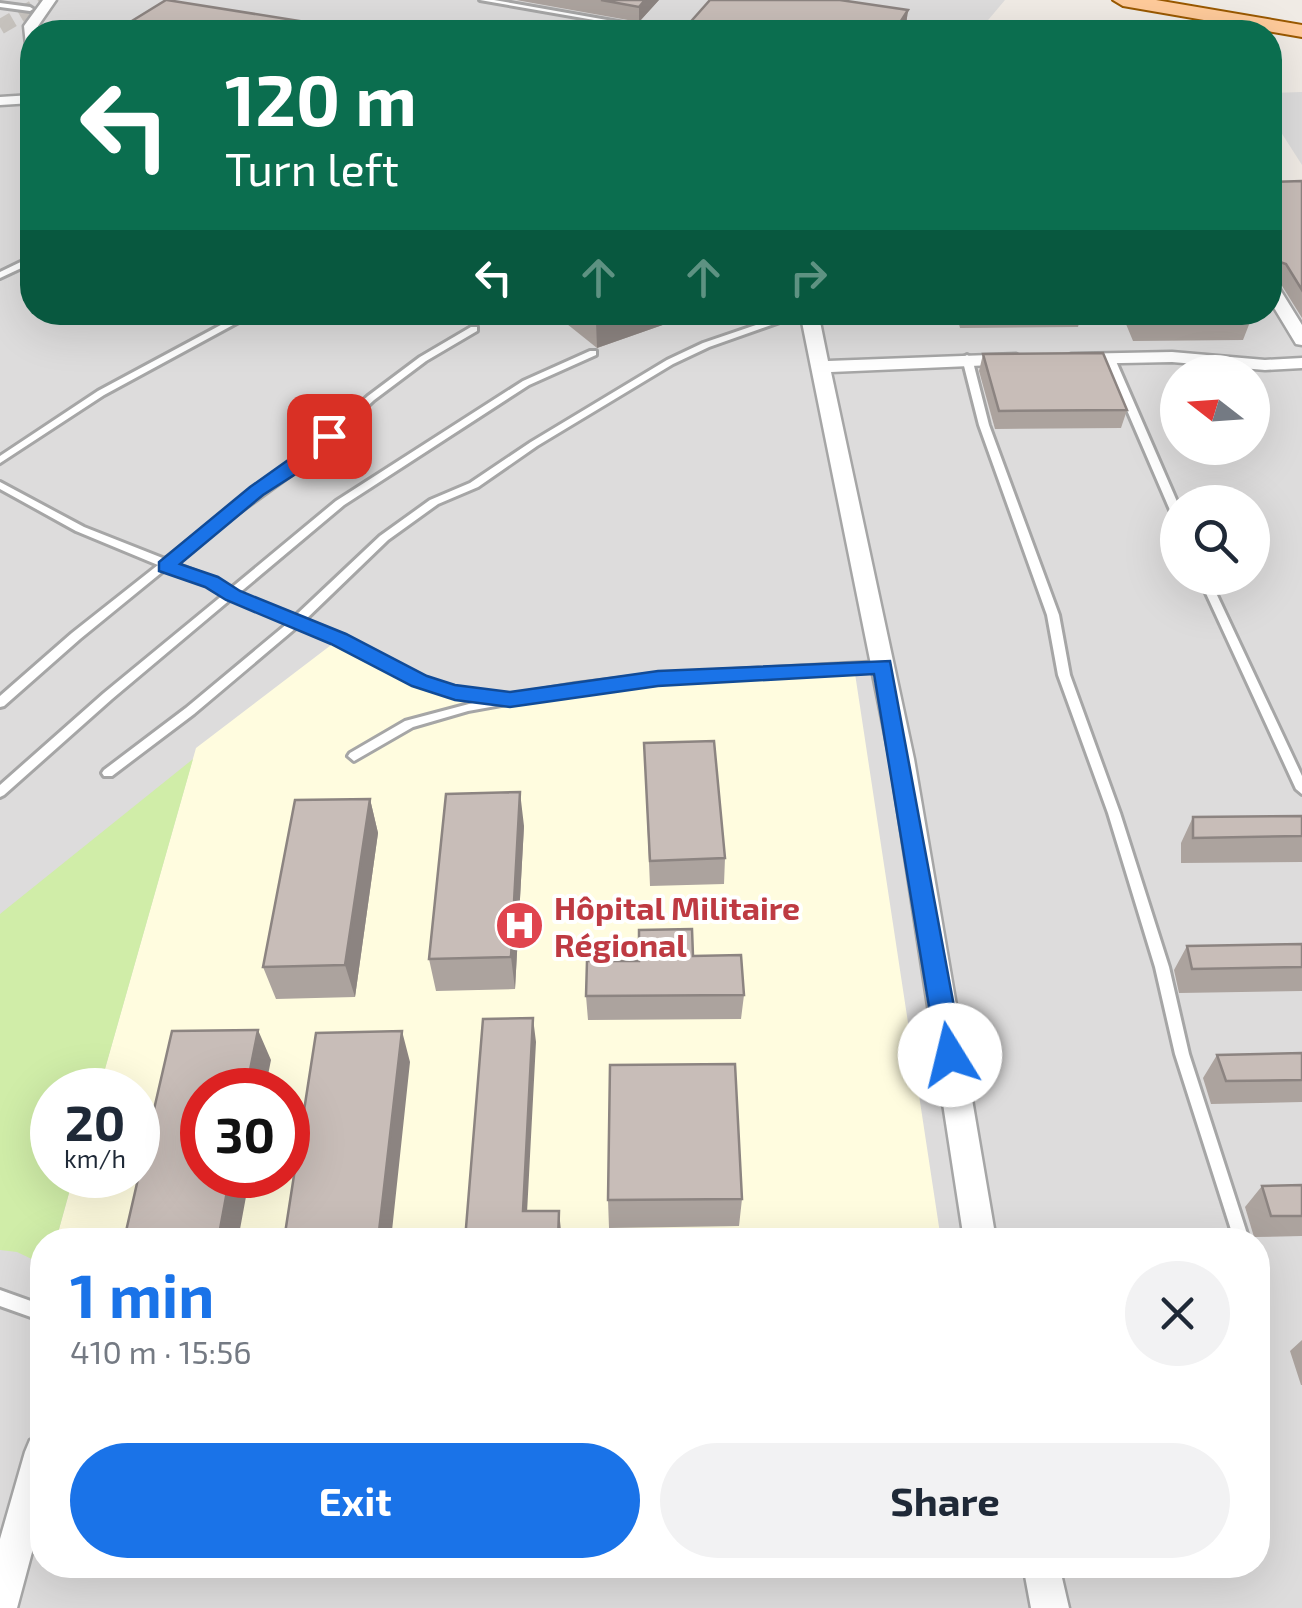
<!DOCTYPE html>
<meta charset="utf-8">
<style>
:root{--surface:#fff;--page:#f2f2f3;--text:#1f2937;--muted:#747a83;--accent:#1a73e8}
body{margin:0;font-family:"Exo 2",sans-serif;background:var(--page);color:var(--text);height:100vh;display:flex;flex-direction:column;font-size:38px;white-space:nowrap}
*{box-sizing:border-box;margin:0}
p{font-size:32px;color:var(--muted)}
.icon{flex:none;width:55px;height:55px;fill:none;stroke:currentColor;stroke-width:2;stroke-linecap:round;stroke-linejoin:round}
.map{position:relative;flex:1;overflow:hidden}
.side{position:absolute;left:30px;top:1228px;width:1240px;height:350px;display:flex;flex-direction:column;background:var(--surface);border-radius:40px;box-shadow:0 10px 40px #0002}
.side>*{flex:none}
.hud{position:absolute;left:20px;top:20px;width:1262px;height:305px;border-radius:40px;box-shadow:0 10px 40px #0002;background:#0b6e4f;color:#fff;overflow:hidden}
.needle{width:65px;rotate:287deg}
.buttons{position:absolute;left:1160px;top:355px;display:grid;gap:20px}
.buttons a{display:grid;place-items:center;width:110px;height:110px;border-radius:50%;background:var(--surface);box-shadow:0 10px 40px #0002;font-size:50px}
.speed{position:absolute;left:30px;top:1068px;display:flex;gap:20px;font-size:50px;font-weight:700;text-align:center}
.speed>*{display:grid;place-content:center;width:130px;height:130px;border-radius:50%;background:var(--surface);box-shadow:0 10px 40px #0002;line-height:1}
.speed small{font-size:25px;font-weight:400}
.speed .limit{border:15px solid #d22;background:#fff;color:#111}
.pin{position:absolute;display:grid;place-items:center;width:85px;height:85px;color:#fff;margin:-42px;border-radius:20px;box-shadow:0 5px 15px #0006}
.me{position:absolute;width:110px;margin:-55px;rotate:351deg;stroke-linejoin:round;filter:drop-shadow(0 0 8px #0008)}
.turn{display:flex;align-items:center;gap:35px;height:210px;padding:0 40px;font-size:45px}
.turn .icon{width:130px;height:130px;stroke-width:2.5}
.turn b{display:block;font-size:70px;line-height:85px}
.lanes{display:flex;align-items:center;height:95px;padding:0 40px;background:#0003;justify-content:center;gap:50px;direction:ltr}
.lanes .off{opacity:.35}
.round{display:grid;place-items:center;flex:none;width:105px;height:105px;border-radius:52px;background:var(--page)}
.headline{display:flex;align-items:center;justify-content:space-between;height:170px;padding:0 40px}
h1{font-size:60px;font-weight:700;line-height:75px;color:var(--accent)}
.action{display:flex;gap:20px;margin-top:auto;padding:20px 40px}
.action a{flex:1;height:115px;border-radius:60px;background:var(--accent);color:#fff;font-size:40px;font-weight:700;line-height:115px;text-align:center}
.action a+a{background:var(--page);color:var(--text)}
.map>svg:first-child{display:block}
</style>
<div class="map">
<svg width="1302" height="1608" viewBox="0 0 1302 1608">
<rect width="100%" height="100%" fill="#f0ebe5"/>
<path fill="#dddcdc" fill-rule="evenodd" d="M0 0H1005L978 32H32V312H1270V187L1302 186V1608H0ZM1178 372H1252V448H1178ZM1178 502H1252V578H1178ZM52 1090H138V1175H52ZM202 1090H288V1175H202ZM42 1240H1258V1565H42Z
M1302 92V165L1270 115V93Z"/>
<path fill="#fffcdf" fill-rule="evenodd" d="M339 639 420 681 510 699 575 688 854 667 941 1240H56L74 1175H138V1090H99L196 748ZM202 1090H288V1175H202Z"/>
<path fill="#d0eda8" d="M193 759 99 1090H52V1175H74L56 1240H42V1264L17 1252 0 1250V914Z"/>
<g fill="none" stroke-linecap="round" stroke-linejoin="round">
<path stroke="#c6c2bd" stroke-width="15" stroke-dasharray="15 8" stroke-linecap="butt" d="M0 27 46 0"/>
<defs>
<path id="service" d="M480 0H494L675 32H663Z
M0 3 30 7 33 9 30 11 0 7Z
M29 258H32V263L0 278V272Z
M245 312H257L104 395 0 463V456L98 391Z
M794 312H808L709 347 673 364 537 446 478 487 438 504 388 540 304 621 355 642 424 678 455 688 511 695 575 684 658 674 883 662 887 663 889 666 887 669 658 682 575 692 468 711 413 727 354 761 348 756 350 753 405 721 484 700 455 696 416 684 347 648 297 627 194 714 112 776H104L102 773 104 770 186 708 288 623 231 599 112 699 4 795 0 797V785L104 693 223 595 207 585 167 568 80 639 4 706 0 707V696L72 633 158 565 76 531 0 489V482L84 527 165 559 208 525 295 462 368 396 420 357 471 327H477V331L426 361 374 400 303 466 216 529 174 563 215 579 230 589 336 501 523 381 590 351H596V355L529 385 344 505 238 594 294 617 380 536 430 500 470 483 531 442 667 360 703 343Z
M967 355 972 358 989 425 1059 615 1070 675 1120 813 1169 967 1189 1054 1249 1240 1234 1239 1175 1054 1155 967 1108 813 1058 675 1047 615 979 425 962 358Z
M1110 356 1115 359 1178 504V520L1173 517 1105 359Z
M1199 578H1209L1302 776V794L1296 789Z
M0 1290 42 1305V1321L0 1306Z"/>
<path id="minor" d="M43 0H56L38 26V32H32V56L27 55 24 26Z
M32 95V103L0 105V97Z
M1270 282 1276 283 1302 325V345L1296 344 1270 301Z
M800 312H818L828 361 1016 354 1025 359 1016 364 831 372 914 759 996 1240H964L890 759Z
M1172 352 1265 360 1302 358V368L1265 370 1172 362 1071 364 1062 359 1071 354Z
M42 1435V1515L17 1608H0V1539L25 1452 30 1440Z
M1023 1565H1059L1069 1608H1031Z"/>
<path id="primary" d="M1113 0H1156L1302 25V37L1123 6Z"/>
</defs>
<use href="#service" stroke="#a6a6a6" stroke-width="6"/>
<use href="#minor" stroke="#a6a6a6" stroke-width="5"/>
<use href="#primary" stroke="#9a5900" stroke-width="4"/>
<use href="#service" fill="#fff" fill-rule="evenodd"/>
<use href="#minor" fill="#fff" fill-rule="evenodd"/>
<use href="#primary" fill="#ffcb9b" fill-rule="evenodd"/>
</g>
<path fill="#aca39e" d="M516 0H659L639 22Z
M710 0 908 10 906 25 902 32H644L686 27Z
M1302 181V318L1279 281 1270 279V182Z
M552 312H674V321L597 348Z
M956 312H1082L1078 327 960 328Z
M1121 312H1245L1250 322 1243 340 1133 341Z
M983 354 1127 410 1121 428 995 429 979 371Z
M644 743 725 858 724 884 650 886Z
M370 799 378 833 355 997 276 999 263 967Z
M1302 816V862L1181 863V843L1193 817Z
M524 826 515 989 436 991 429 959Z
M1302 944V991L1179 993 1174 970 1187 946Z
M693 956 744 995 741 1019 588 1020 586 996 639 961Z
M1302 1053V1102L1211 1104 1203 1078 1217 1055Z
M1302 1185V1236L1254 1237 1245 1207 1262 1186Z
M742 1199 739 1226 609 1228 608 1200Z
M1302 1340V1385H1301L1290 1351Z"/>
<path fill="#8c8481" d="M645 0H659L639 22V7Z
M908 10 906 25 902 32H894Z
M735 22V32H727Z
M1277 261 1270 279V272L1272 265Z
M623 312H674V321L597 348 596 322Z
M520 792 524 826 515 989 511 957Z
M370 799 378 833 355 997 345 965Z
M533 1018 536 1042 526 1232 523 1211Z
M258 1030 271 1060 265 1090H246Z
M402 1031 410 1062 391 1240H378Z
M230 1175H250L238 1240H218Z
M559 1211 561 1231V1240H558Z"/>
<path fill="#c8bdb8" stroke="#8c8481" stroke-width="2.5" d="M166 0H167L337 27 330 32H114Z
M601 0H645L639 7Z
M710 0H840L908 10 894 32H806L735 22 727 32H644L653 22 686 27Z
M1302 181V290L1286 264 1277 261 1272 265 1270 260V182Z
M584 312H623L596 322Z
M1134 312H1245L1250 322 1138 323Z
M1103 353 1127 410 999 411 983 354Z
M714 741 725 858 650 861 644 743Z
M520 792 511 957 429 959 446 794Z
M370 799 345 965 263 967 295 800Z
M1302 816V836L1193 838V817Z
M692 929 693 956 741 955 744 995 586 996 587 961H639V930Z
M1302 944V967L1192 969 1187 946Z
M533 1018 523 1211H559L558 1240H465L483 1019Z
M258 1030 246 1090H202V1175H230L218 1240H124L172 1031Z
M402 1031 378 1240H284L316 1033Z
M1302 1053V1080L1226 1081 1217 1055Z
M735 1064 742 1199 608 1200 610 1065Z
M1302 1185V1216H1271L1262 1186Z"/>
<path fill="#1a73e8" stroke="#114b97" stroke-width="2.5" d="M329 431 338 436 305 468 263 495 180 564 218 577 240 591 346 634 427 676 455 685 510 692 658 671 890 661 963 1055 959 1063 950 1066 940 1063 937 1055 874 674 658 686 510 707 455 700 412 686 331 644 226 600 205 587 159 571V562L250 487Z"/>
<defs>
<symbol id="hospital-disc" viewBox="-11 -11 22 22"><circle r="9.5" fill="#e0444e" stroke="#fff"/><path d="M-5-5h3v3.5h4V-5h3V5h-3V1.5h-4V5h-3Z" fill="#fff"/></symbol>
</defs>
<g fill-rule="evenodd">
<use href="#hospital-disc" x="492" y="898" width="55" height="55"/>
</g>
<g text-anchor="middle" dominant-baseline="central" stroke-width="8" stroke-linejoin="round" paint-order="stroke">
<g font-size="32" font-weight="bold" fill="#be3a42" stroke="#fff" text-anchor="start">
<text x="554" y="907">Hôpital Militaire<tspan x="554" dy="37">Régional</tspan></text>
</g>
</g>
</svg>
<div class="buttons">
<a><svg class="needle" viewBox="-14 -14 28 28"><path d="M0-13l5 13h-10z" fill="#e53935"/><path d="M0 13l5-13h-10z" fill="#747a83"/></svg></a>
<a><svg class="icon" aria-label="search" viewBox="0 0 24 24"><circle cx="10" cy="10" r="6"/><path d="M15 15l6 6"/></svg></a>
</div>
<div class="speed"><div>20<small>km/h</small></div><div class="limit">30</div></div>
<div class="pin" style="left:329px;top:436px;background:#d93025"><svg class="icon" aria-label="arrive" viewBox="0 0 24 24"><path d="M6 21V4h12l-3 4 3 4H6"/></svg></div>
<svg class="me" style="left:950px;top:1055px" viewBox="-20 -20 40 40"><circle r="19" fill="#fff"/><path d="M0-13L10 11 0 6-10 11z" fill="#1a73e8"/></svg>
<div class="hud">
<div class="turn"><svg class="icon" aria-label="left" viewBox="0 0 24 24"><path d="M17 20v-9H6M10 6l-5 5 5 5"/></svg><div><b>120 m</b>Turn left</div></div>
<div class="lanes"><svg class="icon" aria-label="left" viewBox="0 0 24 24"><path d="M17 20v-9H6M10 6l-5 5 5 5"/></svg><svg class="icon off" aria-label="ahead" viewBox="0 0 24 24"><path d="M12 20V5M6 11l6-6 6 6"/></svg><svg class="icon off" aria-label="ahead" viewBox="0 0 24 24"><path d="M12 20V5M6 11l6-6 6 6"/></svg><svg class="icon off" aria-label="right" viewBox="0 0 24 24"><path d="M7 20v-9h11M14 6l5 5-5 5"/></svg></div>
</div>
<section class="side">
<div class="headline"><div><h1>1 min</h1><p>410 m · 15:56</p></div><a class="round"><svg class="icon" aria-label="close" viewBox="0 0 24 24"><path d="M6 6l12 12M18 6L6 18"/></svg></a></div>
<div class="action"><a>Exit</a><a>Share</a></div>
</section>
</div>
